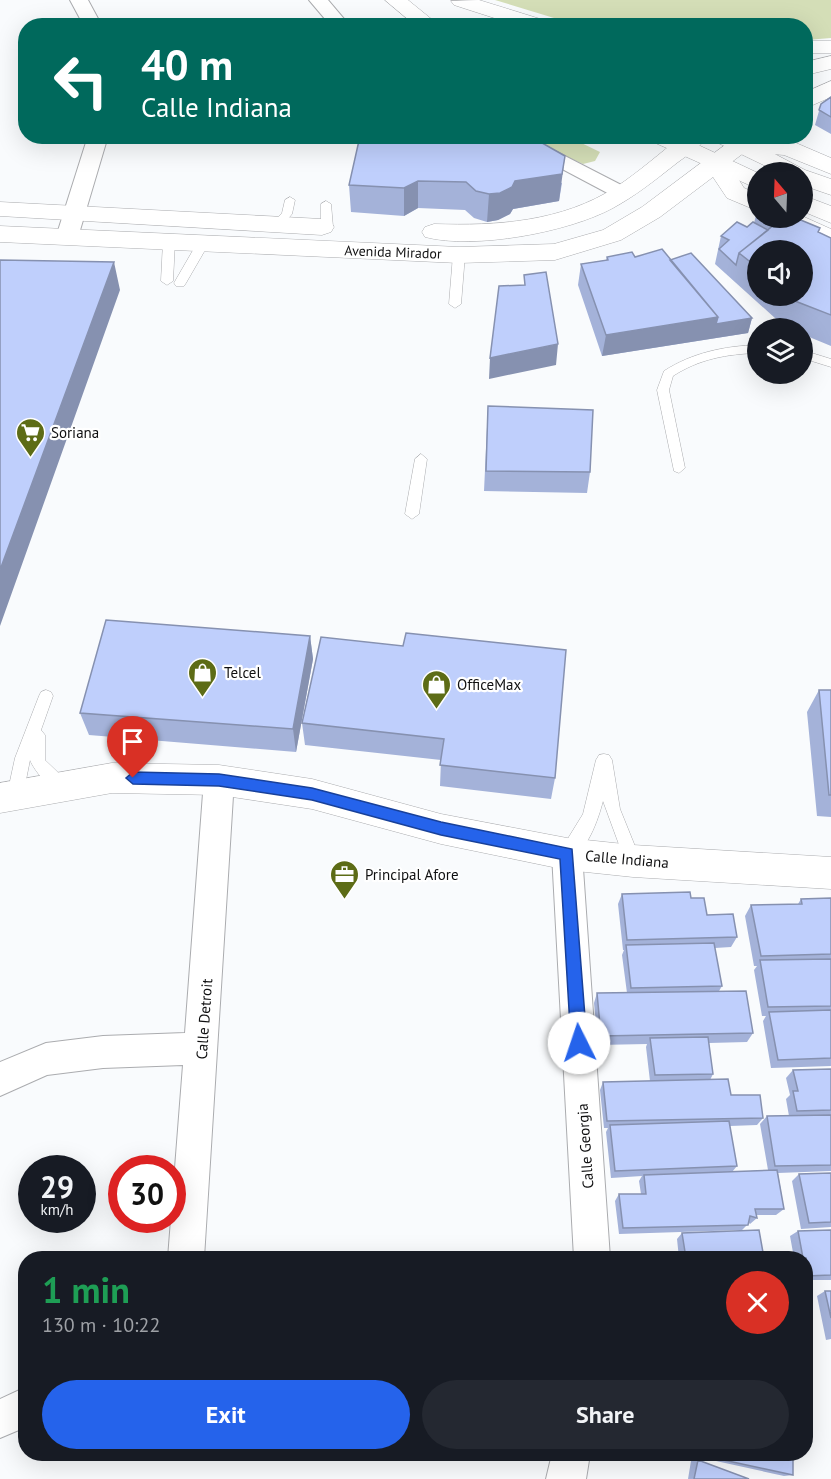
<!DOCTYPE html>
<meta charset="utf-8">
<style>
:root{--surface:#171b24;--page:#242831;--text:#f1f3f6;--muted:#9ea1a6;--accent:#2563eb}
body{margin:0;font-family:"PT Sans",sans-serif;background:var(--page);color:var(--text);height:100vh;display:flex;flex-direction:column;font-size:22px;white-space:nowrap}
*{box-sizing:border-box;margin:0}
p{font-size:20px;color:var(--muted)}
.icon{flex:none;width:33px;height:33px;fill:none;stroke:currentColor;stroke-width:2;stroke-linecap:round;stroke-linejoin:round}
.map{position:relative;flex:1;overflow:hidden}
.drawer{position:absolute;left:18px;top:1251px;width:795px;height:210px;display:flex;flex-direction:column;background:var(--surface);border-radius:24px;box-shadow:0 6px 24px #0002}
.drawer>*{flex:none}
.guide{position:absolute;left:18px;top:18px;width:795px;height:126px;border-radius:24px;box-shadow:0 6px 24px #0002;background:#00695c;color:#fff;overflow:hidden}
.needle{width:39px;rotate:341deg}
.tools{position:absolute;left:747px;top:162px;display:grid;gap:12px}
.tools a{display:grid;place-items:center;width:66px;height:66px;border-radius:50%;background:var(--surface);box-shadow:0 6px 24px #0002;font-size:30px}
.speed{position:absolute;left:18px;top:1155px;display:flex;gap:12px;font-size:30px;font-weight:700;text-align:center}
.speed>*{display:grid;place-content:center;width:78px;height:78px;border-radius:50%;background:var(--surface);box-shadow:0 6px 24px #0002;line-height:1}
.speed small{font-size:15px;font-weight:400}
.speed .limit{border:9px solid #d22;background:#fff;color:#111}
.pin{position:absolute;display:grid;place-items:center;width:51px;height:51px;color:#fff;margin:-62px -26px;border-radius:50% 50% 50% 0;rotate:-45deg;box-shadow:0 0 6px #0007}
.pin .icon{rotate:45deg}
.me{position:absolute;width:66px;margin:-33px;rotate:356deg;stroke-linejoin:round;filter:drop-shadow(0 0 4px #0008)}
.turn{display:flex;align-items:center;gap:21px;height:126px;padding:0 24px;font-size:27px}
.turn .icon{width:78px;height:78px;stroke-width:2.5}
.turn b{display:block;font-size:42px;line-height:51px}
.round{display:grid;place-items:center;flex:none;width:63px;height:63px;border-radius:32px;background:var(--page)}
.head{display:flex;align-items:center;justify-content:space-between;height:102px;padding:0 24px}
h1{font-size:36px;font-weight:800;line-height:45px;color:#1e9e55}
.primary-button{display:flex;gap:12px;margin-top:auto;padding:12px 24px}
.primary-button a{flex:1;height:69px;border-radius:36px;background:var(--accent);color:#fff;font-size:24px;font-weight:800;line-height:69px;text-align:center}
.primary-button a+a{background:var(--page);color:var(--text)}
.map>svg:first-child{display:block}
</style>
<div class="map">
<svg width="831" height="1479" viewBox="0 0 831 1479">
<rect width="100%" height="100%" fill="#f9fbfd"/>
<path fill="#d4deb7" d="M495 0H831V38L806 40V26L577 25Z
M524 137H569L600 152 595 161 583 164Z"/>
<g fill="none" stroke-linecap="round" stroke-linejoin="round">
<defs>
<path id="lane" d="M290 197 295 200 292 214 281 227H273L271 225 282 213 285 200Z
M326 201 331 204 333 227 327 230 321 227V204Z
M169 238 175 242 173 281 167 285 161 281 163 242Z
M202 241 208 245 186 283 184 286H176L174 283 196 245Z
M459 251 465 255 461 304 455 308 449 304 453 255Z
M758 345V353C727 354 699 359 673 376L669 390 685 468 679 473 674 471 657 390 664 371C692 353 724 346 758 345Z
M802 350 831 359V367L802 358Z
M421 454 427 459 419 514 412 519 405 514 415 459Z
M46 690 51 692 53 696 41 730 45 735V760L71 785 68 790C53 795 35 772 30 760L23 795 20 800 15 802 10 800 7 795 15 758 39 696 41 692Z
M604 754 609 755 612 760 620 809 641 861 639 866 633 868 627 866 625 861 603 801C598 820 587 853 567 860L561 858 559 853 583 814 596 760 599 755Z"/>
<path id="street" d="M70 0H88L102 26H84Z
M309 0H328L350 26H331Z
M88 136H108L78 237 75 242H59L56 237Z
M500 136H526L629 189 632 193 629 197H615Z
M219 767 229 771 234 780 204 1258H168L183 1065 103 1068 47 1075 0 1096V1062L46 1043 103 1036 185 1033 204 780 209 771Z
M567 840 578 844 582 854 610 1258H574L552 854 556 844Z
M26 1387V1427L0 1438V1399Z
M552 1454H590L586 1479H546Z"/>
<path id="secondary" d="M831 56V69L806 75V62Z
M831 81V97L806 108V92Z
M682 136H708C700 148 684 157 673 166 654 181 635 196 613 208 569 232 474 250 425 237L422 232 425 227 434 224C497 226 562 222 616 187 639 172 660 153 682 136Z
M737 136H763L761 139 796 143 831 158V174L784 155 745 152 729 164 744 188 758 194V211L727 198 713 177 660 217 621 240 555 260 459 263 0 242V226L459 247 554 244 603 230 642 207Z
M0 202 322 219 331 222 334 227 331 232 322 235 0 216Z
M802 216 831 229V246L778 223 775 218Z
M112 763 219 765 312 779 441 814 567 838 633 845 831 857V889L633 877 567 870 441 844 312 809 219 795 112 793 0 813V783Z"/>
<path id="primary" d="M385 0H408L440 26H416Z
M479 0 550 22 553 26H519L454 5 451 1Z
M806 41H831V53H806Z
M648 136H679L758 173V189L651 141Z
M711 136H741L805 170 831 179V195L802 185V172H778L714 141Z
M802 195 831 206V223L802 211Z"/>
</defs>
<use href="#lane" stroke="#abacaf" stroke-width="1"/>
<use href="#street" stroke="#abacaf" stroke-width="2"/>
<use href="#secondary" stroke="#abacaf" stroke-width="1"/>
<use href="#primary" stroke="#abacaf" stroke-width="1"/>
<path stroke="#999a9b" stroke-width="3" stroke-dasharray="3 3" stroke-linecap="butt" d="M567 23 577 26"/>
<use href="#lane" fill="#fff" fill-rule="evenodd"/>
<use href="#street" fill="#fff" fill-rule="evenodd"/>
<use href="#secondary" fill="#fff" fill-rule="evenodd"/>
<use href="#primary" fill="#fff" fill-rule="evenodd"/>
</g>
<path fill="#a4b2d9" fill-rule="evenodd" d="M831 97V134L815 125 821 104Z
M360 136 562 183 559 201 513 209 510 214 498 220 487 222 474 218 465 210 418 208 404 216 351 212 349 185Z
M758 208V218H796L820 228 819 232 831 238V346L802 334V328H786L715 264 721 236 747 227 754 223ZM758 250 802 296H758Z
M607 257H635L670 260 752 318 748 333 602 356 578 285 581 264 606 260Z
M488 406 590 472 587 493 484 491Z
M310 636 313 659 296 752 89 735 80 713Z
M321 637 555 778 551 799 440 786 441 760 305 745 302 723Z
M819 690H831V817L817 816 807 712Z
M622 894 691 898 707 915 737 937 731 947 715 948 722 986 719 991 753 1033 747 1042 709 1043 713 1074 710 1080 763 1118 757 1125 730 1126 737 1166 732 1172 768 1170 760 1124 767 1116H789L786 1099 790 1095 786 1078 793 1070 831 1069V1171L778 1173 784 1209 776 1215H756L757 1218 750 1224 749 1223 742 1230 619 1234 615 1201 619 1194H641L639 1181 642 1176 611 1178 606 1132 608 1128H604L600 1090 603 1082 650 1081 646 1047 647 1044 598 1045 594 1003 597 993H627L622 955 624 950H623L618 904Z
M831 898V1066L771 1068 763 1021 766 1016H762L754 970 757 966H754L745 916 751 905 798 904 801 899Z
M831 1173V1227L801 1229 792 1181 799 1174Z
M831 1230V1280H806V1258H794L790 1236 798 1231Z
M682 1233 764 1258H679L677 1239Z
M825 1291H831V1339L826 1340 817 1296Z
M684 1454H793V1475L784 1476Z
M698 1460 749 1479H688L691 1461Z"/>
<path fill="#8691b0" d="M565 156 559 201 513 209 510 214 498 220 487 222 489 194Z
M418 181V208L404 216V188Z
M114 262 120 290 0 626V570Z
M718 317 752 318 748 333 602 356 606 335Z
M558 344 556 365 489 379 490 358Z
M310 636 313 659 296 752 293 729Z"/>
<path fill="#bfcffc" stroke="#8691b0" stroke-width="1.5" d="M831 97V117L819 110 821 104Z
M360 136H530L565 156 562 174 515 181 512 187 500 193 489 194 476 191 466 182 418 181 404 188 349 185Z
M775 218H796L820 228 818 232 831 238V315L795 301 789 296H802V250H758V268L739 253 780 220Z
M737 222 747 227 753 222 768 230 739 253 736 265 719 249 729 240 721 236Z
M662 249 718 317 606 335 581 264 608 260 607 257 632 252 635 257Z
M691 253 752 318 716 324 718 317 670 260Z
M0 260 114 262 0 570Z
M546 272 558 344 490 358 499 286 525 285 524 275Z
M488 406 593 410 590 472 486 471Z
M106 620 310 636 293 729 80 713Z
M406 633 566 650 555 778 440 765 444 739 302 723 321 637 403 646Z
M819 690H831V795H829Z
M690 892 691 898H704L707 915 733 914 737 937 627 940 622 894Z
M831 898V954L761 956 751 905 802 904 801 899Z
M714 943 722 986 631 988 626 945Z
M831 959V1006L768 1007 760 960Z
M746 991 753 1033 601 1036 597 993Z
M831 1010V1058L778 1060 769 1012Z
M708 1037 713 1074 655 1075 650 1038Z
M831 1069V1110L797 1111 793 1091H798L793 1070Z
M728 1079 731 1095H760L763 1118 607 1121 603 1082Z
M831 1115V1165L775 1166 767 1116Z
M729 1121 737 1166 615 1171 610 1125Z
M777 1170 784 1209H755L757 1218 750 1216 748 1225 623 1228 619 1194H646L644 1175Z
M831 1173V1222L809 1223 799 1174Z
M759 1230 764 1258H686L682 1233Z
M831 1230V1275L806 1276V1258H803L798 1231Z
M825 1291H831V1318Z
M696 1454H793V1475Z
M698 1460 749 1479H694Z"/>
<path fill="#2563eb" stroke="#184099" stroke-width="1.5" d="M133 772 219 774 312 788 441 822 572 849 587 1043 584 1049 579 1051 573 1049 571 1043 560 859 441 835 312 800 219 786 133 784 126 778Z"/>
<defs>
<symbol id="supermarket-pin" viewBox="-11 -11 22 30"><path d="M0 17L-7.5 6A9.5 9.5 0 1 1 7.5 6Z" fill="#5d6c16" stroke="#fff"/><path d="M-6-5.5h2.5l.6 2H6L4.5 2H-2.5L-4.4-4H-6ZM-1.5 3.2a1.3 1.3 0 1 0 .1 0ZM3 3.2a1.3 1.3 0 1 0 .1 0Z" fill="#fff"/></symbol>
<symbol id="shop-pin" viewBox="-11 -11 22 30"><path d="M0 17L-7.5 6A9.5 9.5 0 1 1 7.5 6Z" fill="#5d6c16" stroke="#fff"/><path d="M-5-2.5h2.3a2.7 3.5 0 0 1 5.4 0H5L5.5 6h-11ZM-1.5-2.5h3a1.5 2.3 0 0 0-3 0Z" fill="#fff"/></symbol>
<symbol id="office-pin" viewBox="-11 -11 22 30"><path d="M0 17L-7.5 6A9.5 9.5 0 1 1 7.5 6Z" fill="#5d6c16" stroke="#fff"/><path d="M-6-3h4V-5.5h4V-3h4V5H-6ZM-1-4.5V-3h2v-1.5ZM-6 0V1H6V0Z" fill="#fff"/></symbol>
</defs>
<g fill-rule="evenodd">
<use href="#supermarket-pin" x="14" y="416" width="33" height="45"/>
<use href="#shop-pin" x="186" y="656" width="33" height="45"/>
<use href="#shop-pin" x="420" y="668" width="33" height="45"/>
<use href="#office-pin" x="328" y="858" width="33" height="45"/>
</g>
<g text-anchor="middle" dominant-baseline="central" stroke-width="4.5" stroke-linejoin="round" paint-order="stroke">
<g font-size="14" fill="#101011" stroke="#fff">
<text transform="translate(393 252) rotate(2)">Avenida Mirador</text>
</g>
<g font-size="15" fill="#101011" stroke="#fff" text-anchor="start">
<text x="51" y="432">Soriana</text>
<text x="224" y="672">Telcel</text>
<text x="457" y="684">OfficeMax</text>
<text x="365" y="874">Principal Afore</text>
</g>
<g font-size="15" fill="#101011" stroke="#fff">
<text transform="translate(627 859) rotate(5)">Calle Indiana</text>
<text transform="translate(204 1019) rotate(-86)">Calle Detroit</text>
<text transform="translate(585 1146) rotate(-94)">Calle Georgia</text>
</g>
</g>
</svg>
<div class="tools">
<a><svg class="needle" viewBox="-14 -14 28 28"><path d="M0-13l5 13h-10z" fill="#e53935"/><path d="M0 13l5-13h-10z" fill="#9ea1a6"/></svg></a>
<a><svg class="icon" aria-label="sound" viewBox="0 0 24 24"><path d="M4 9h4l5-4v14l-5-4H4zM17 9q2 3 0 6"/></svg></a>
<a><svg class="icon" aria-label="layers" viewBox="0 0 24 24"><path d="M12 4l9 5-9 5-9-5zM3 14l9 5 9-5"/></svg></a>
</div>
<div class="speed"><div>29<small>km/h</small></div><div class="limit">30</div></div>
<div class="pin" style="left:133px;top:778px;background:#d93025"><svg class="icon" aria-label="arrive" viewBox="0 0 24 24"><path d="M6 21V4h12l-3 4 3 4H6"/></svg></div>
<svg class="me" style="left:579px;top:1043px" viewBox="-20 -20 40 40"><circle r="19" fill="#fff"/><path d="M0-13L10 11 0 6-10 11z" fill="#2563eb"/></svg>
<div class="guide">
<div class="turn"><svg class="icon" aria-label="left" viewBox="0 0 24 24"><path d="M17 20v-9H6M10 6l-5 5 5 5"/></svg><div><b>40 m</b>Calle Indiana</div></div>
</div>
<section class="drawer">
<div class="head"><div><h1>1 min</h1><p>130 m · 10:22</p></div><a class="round" style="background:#d93025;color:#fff"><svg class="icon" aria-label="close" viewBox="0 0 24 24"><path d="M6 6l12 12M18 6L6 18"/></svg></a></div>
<div class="primary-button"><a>Exit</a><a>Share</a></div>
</section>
</div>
